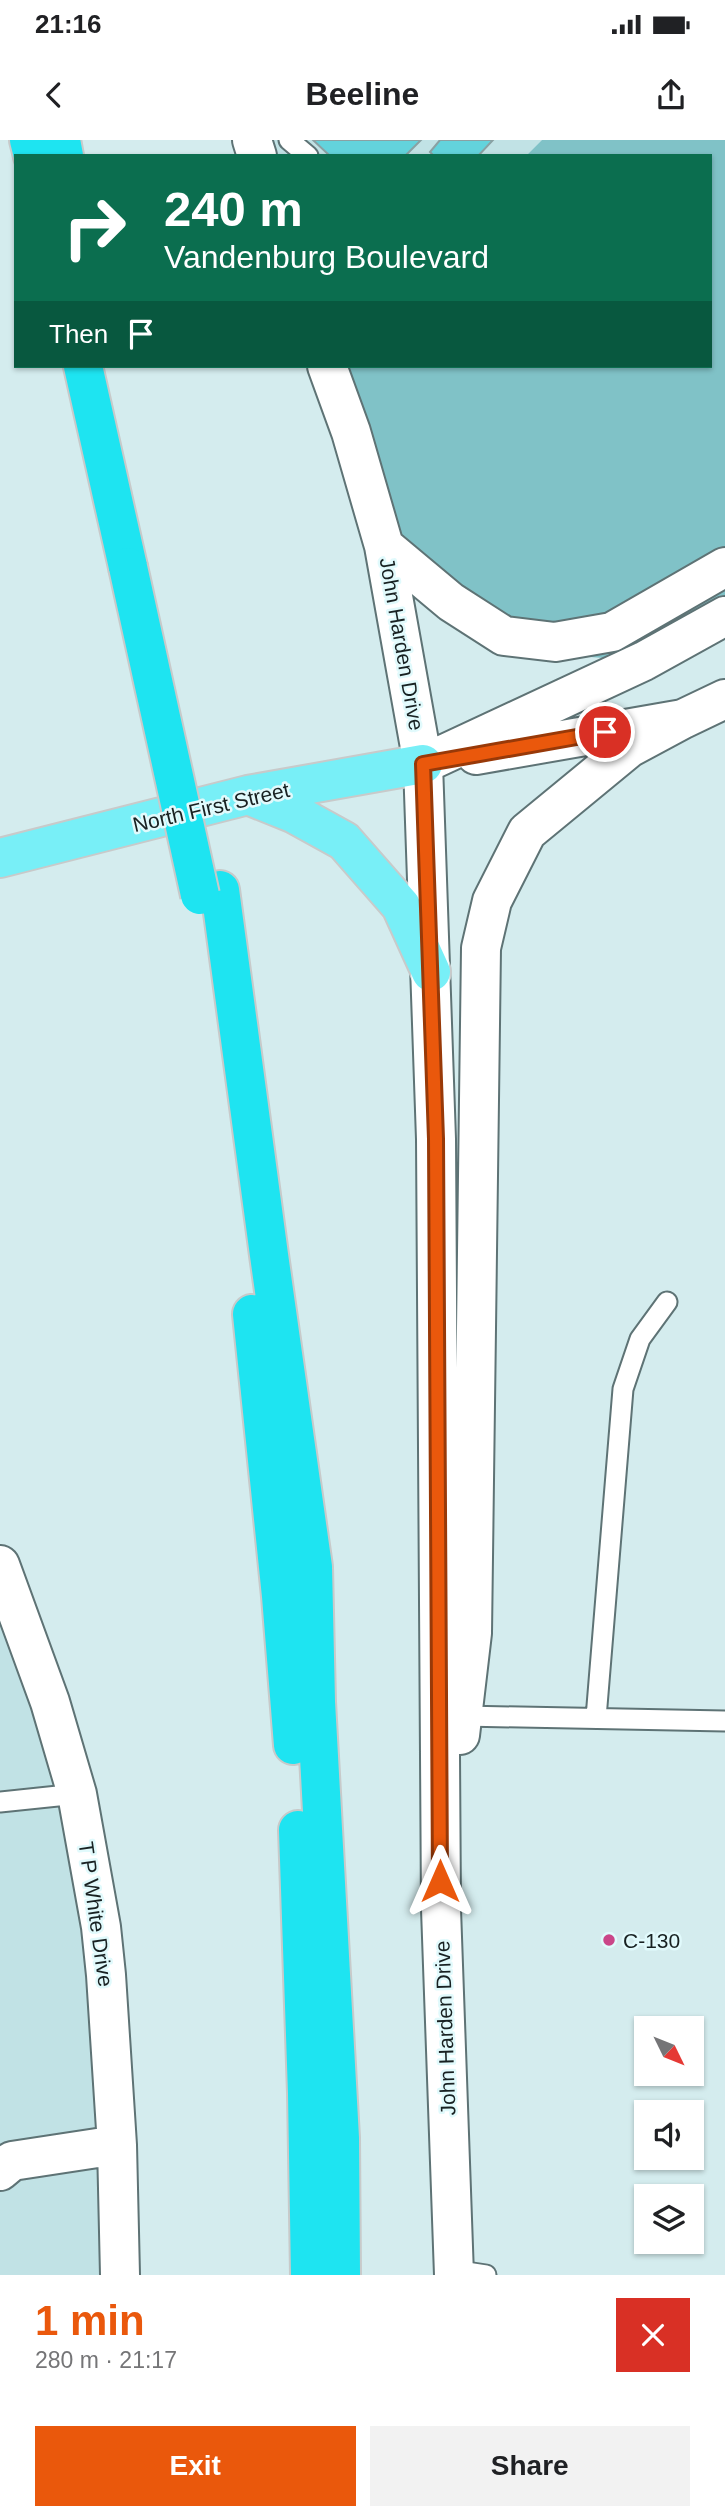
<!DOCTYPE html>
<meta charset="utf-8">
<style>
:root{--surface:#fff;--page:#f2f2f2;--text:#202124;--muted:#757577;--accent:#ea580c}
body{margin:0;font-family:Arial,sans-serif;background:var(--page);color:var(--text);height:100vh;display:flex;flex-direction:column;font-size:26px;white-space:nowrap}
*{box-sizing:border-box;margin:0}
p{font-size:23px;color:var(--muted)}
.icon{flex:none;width:38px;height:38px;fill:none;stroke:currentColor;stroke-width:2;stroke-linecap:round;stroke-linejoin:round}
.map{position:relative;height:2135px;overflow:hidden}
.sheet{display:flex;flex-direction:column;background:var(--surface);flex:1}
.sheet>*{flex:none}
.banner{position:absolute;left:14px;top:14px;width:698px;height:214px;border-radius:0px;box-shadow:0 2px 5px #0004;background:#0b6e4f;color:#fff;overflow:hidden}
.needle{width:46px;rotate:133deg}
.buttons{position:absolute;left:634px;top:1876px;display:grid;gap:14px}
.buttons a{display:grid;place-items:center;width:70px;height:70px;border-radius:0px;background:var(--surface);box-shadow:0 2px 5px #0004;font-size:35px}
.pin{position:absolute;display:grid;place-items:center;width:60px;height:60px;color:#fff;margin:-30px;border:4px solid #fff;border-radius:50%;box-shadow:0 2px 7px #0007}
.me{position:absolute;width:77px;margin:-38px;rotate:0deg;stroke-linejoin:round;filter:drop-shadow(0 0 5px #0008)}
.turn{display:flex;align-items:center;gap:24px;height:147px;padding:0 35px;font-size:32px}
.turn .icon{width:91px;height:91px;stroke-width:2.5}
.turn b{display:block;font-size:49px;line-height:60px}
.then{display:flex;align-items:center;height:66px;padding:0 35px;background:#0003;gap:14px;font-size:26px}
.round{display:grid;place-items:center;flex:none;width:74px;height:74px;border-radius:0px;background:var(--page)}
.head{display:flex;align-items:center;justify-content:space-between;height:119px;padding:0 35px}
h1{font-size:42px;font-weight:700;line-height:52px;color:var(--accent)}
.button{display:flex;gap:14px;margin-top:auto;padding:14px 35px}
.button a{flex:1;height:80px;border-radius:0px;background:var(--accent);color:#fff;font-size:28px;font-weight:700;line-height:80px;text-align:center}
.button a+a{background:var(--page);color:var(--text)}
.status{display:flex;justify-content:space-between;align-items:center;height:49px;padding:0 35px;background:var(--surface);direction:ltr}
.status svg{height:19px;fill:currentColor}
header{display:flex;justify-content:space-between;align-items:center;height:91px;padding:0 35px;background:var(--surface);font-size:32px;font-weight:700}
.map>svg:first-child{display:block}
</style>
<div class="status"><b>21:16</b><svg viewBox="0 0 49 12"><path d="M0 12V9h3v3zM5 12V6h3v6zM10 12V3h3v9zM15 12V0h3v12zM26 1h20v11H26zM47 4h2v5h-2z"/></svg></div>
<header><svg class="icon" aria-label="back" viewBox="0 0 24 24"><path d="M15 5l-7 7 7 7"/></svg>Beeline<svg class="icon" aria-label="share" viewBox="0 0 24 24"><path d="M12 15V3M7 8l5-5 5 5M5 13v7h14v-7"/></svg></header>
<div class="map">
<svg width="725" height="2135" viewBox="0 0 725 2135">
<rect width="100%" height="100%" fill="#d4ecee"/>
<path fill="#c1e2e5" d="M252 0H542L526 16H257Z
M0 1425 77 1654 120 2135H0Z"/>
<path fill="#80c2c7" d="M542 0H725V476L644 521 590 517 522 506 384 406 327 226H710V16H526Z"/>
<path fill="#63d3dc" stroke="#8aa1a3" stroke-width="2" d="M313 0H421L405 16H330Z
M440 0H493L478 16H434L430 12Z"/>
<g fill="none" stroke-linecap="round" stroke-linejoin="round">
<defs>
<path id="lane" d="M289 0 308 16
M463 1576 725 1581
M596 1578 623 1249 640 1199 667 1162
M0 1662 77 1654
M453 2130 486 2135"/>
<path id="secondary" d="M252 0 257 16
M327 226 351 292 384 406 423 624 436 999 441 1769 454 2135
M384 406 451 462 504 496 555 502 612 492 725 427
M476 615 683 579 725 559
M423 624 644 521 725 476
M0 1425 50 1562 77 1654 101 1787 106 1835 117 2005 120 2135
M460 1595 472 1493 481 808 492 761 527 692 629 608 683 579
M0 2031 12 2021 117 2005"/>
<path id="primary" d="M248 655 295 674 344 701 401 766 431 832
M0 718 248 655 423 624"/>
<path id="highway" d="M29 0 33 16
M61 0 64 16
M83 226 128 427
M220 750 269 1115 313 1427 316 1562 340 1998 341 2135
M252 1174 281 1456 293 1605
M298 1690 307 1953 310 2135"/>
</defs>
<use href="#lane" stroke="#5e7375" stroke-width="23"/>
<use href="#secondary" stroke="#5e7375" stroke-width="42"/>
<use href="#primary" stroke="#c8caca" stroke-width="42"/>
<use href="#highway" stroke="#c8caca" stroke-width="42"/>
<use href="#lane" stroke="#fff" stroke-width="19"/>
<use href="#secondary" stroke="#fff" stroke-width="38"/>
<use href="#primary" stroke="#78eff7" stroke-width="38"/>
<use href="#highway" stroke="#1ee4f1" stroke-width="38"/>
<defs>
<path id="highway-bridge" d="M128 427 200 755"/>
</defs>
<use href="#highway-bridge" stroke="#c8caca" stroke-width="42" stroke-linecap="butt"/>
<use href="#highway-bridge" stroke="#1ee4f1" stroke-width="38"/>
</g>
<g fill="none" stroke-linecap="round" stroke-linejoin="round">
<defs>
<path id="route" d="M440 1741 436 999 423 624 605 592"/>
</defs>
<use href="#route" stroke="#983908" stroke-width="18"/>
<use href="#route" stroke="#ea580c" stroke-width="12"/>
</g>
<circle fill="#ca4689" stroke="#e1fafc" stroke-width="2.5" cx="609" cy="1800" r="7"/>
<g text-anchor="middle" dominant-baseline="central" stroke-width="5" stroke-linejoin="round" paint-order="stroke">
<g font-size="21" fill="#182122" stroke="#e1fafc">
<text transform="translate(402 504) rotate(80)">John Harden Drive</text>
<text transform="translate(211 667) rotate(-13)">North First Street</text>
<text transform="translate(96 1774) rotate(82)">T P White Drive</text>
<text transform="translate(445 1888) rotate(-92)">John Harden Drive</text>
</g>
<g font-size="21" fill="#182122" stroke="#e1fafc" text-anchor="start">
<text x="623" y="1800">C-130</text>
</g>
</g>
</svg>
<div class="buttons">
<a><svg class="needle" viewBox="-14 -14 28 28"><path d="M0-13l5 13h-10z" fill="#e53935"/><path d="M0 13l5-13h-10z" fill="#757577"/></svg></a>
<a><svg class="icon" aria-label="sound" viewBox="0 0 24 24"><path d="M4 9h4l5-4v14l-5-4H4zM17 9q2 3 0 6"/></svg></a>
<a><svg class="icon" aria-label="layers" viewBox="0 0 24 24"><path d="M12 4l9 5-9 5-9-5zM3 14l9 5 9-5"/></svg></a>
</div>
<div class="pin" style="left:605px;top:592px;background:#d93025"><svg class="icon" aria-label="arrive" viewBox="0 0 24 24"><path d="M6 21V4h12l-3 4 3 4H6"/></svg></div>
<svg class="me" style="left:440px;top:1741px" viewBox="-20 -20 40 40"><path d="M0-17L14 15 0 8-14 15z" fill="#ea580c" stroke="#fff" stroke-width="4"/></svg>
<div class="banner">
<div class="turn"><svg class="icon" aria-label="right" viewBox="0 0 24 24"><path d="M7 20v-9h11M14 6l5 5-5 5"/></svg><div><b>240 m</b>Vandenburg Boulevard</div></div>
<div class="then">Then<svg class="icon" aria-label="arrive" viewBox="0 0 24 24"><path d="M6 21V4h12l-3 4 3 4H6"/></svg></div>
</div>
</div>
<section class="sheet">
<div class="head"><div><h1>1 min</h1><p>280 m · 21:17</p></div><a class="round" style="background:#d93025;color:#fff"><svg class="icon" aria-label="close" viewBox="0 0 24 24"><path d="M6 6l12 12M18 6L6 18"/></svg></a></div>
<div class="button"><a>Exit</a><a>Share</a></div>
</section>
